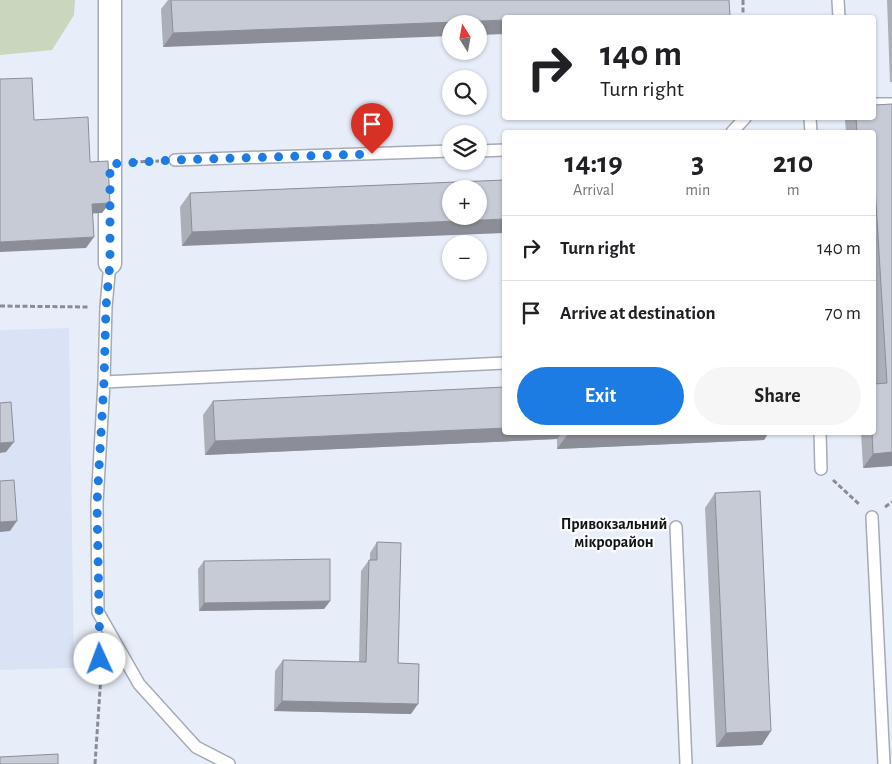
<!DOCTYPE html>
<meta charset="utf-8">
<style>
:root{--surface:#fff;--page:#f6f6f6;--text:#202124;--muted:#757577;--line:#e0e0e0;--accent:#1d7be4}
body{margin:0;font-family:"Alegreya Sans",sans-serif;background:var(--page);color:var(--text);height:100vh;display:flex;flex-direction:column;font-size:19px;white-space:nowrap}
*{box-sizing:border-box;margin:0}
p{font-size:16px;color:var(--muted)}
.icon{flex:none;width:28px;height:28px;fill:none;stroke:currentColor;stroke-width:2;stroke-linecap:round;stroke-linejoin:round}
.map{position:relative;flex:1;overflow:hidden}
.panel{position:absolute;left:502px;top:130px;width:374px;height:305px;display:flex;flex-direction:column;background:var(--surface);border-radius:5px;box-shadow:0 1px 4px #0004}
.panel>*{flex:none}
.banner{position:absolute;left:502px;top:15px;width:374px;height:105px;border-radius:5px;box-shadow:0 1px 4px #0004;background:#fff;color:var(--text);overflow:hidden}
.needle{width:32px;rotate:349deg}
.tools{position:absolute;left:442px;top:15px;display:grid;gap:10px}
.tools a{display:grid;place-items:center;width:45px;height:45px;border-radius:50%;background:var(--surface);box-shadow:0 1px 4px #0004;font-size:25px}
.pin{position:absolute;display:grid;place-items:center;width:42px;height:42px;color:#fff;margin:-51px -21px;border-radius:50% 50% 50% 0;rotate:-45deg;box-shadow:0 0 5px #0007}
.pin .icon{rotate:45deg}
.me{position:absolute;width:55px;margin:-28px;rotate:358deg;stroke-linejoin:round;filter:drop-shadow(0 0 4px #0008)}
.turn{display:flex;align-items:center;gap:18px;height:105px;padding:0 15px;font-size:22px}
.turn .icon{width:65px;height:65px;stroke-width:2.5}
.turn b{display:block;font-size:35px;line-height:42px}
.eta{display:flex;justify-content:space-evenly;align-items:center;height:85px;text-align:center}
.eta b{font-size:30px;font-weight:600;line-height:35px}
.primary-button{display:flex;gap:10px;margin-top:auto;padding:10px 15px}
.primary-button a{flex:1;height:58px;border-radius:30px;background:var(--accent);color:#fff;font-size:20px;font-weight:600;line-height:58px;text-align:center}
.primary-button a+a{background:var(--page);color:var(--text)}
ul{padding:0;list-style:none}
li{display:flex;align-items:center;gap:15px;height:65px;padding:0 15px;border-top:1px solid var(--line)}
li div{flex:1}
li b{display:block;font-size:19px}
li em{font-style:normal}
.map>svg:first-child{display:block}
</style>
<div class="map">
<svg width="892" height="764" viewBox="0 0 892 764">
<rect width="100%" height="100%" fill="#e8eef9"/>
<path fill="#dae3f5" d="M69 328 74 668 0 670V330Z"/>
<path fill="#c8d7bd" d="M0 0H75L74 15 52 50 0 55Z"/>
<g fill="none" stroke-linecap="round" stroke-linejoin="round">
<defs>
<path id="lane" d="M838 0 839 18
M874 104H892
M810 118 811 132
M732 132 745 118
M479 151 505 150
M175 160 451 151
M110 263 106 307 104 382 97 503 98 612 139 684 196 747 229 764
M104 382 505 363
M820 432 821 469
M872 517 884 764
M676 527 686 764"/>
<path id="street" d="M110 263V0"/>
</defs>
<use href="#lane" stroke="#a5aab5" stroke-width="14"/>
<use href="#street" stroke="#a5aab5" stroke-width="25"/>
<path stroke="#888c93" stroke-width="3" stroke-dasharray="5 2.5" stroke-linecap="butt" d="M743 0V18
M133 162 159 161
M0 306 90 307
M833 480 860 505
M885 507 892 502
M95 764 101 675 100 652"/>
<use href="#lane" stroke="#fff" stroke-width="11"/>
<use href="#street" stroke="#fff" stroke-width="22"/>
</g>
<path fill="#aaafb8" d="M168 0H729L505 18 163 47 161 9Z
M887 0H892V82H890Z
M847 118H874L892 466 863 468 861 432H874L876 384 874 344V132H846L845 120Z
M505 180 182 246 180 207 190 193Z
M213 401 505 432H769L764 440 557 449V439L205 455 203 415Z
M715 493 762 745 716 747 705 508Z
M377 542 398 663 411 714 274 711 275 671 283 660 359 662 361 571 369 560H370V553Z
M204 561 330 601 324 609 199 611 198 569Z"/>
<path fill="#8b8e96" d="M505 20V34L479 35V24H451V36L163 47 173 33Z
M110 203 102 213 84 214 92 204Z
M505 219V233L182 246 192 232Z
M94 237 86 248 0 252V242Z
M505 428V432H562L557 439 205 455 215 441Z
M624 432H769L764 440 557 449 567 435Z
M14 442 6 452 0 453V443Z
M892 452V466L863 468 873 454Z
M17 521 10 531 0 532V522Z
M330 601 324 609 199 611 204 603Z
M282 701 418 704 411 714 274 711Z
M771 731 762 745 716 747 726 733Z"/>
<path fill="#c6cbd6" stroke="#8b8e96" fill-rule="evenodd" d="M171 0H729L730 16 710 18H505V20L173 33Z
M32 78 34 120 88 117 90 162 108 161 110 203 92 204 94 237 0 242V79Z
M892 104V452L873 454 872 432H874V384L887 383 874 171V132H857L856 118H874V105Z
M505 180V219L192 232 190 193ZM451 189H479V216H451Z
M505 387V428L215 441 213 401Z
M11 402 14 442 0 443V403Z
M567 432H624L567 435Z
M14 480 17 521 0 522V481Z
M760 491 771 731 726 733 715 493Z
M377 542 401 543 398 663 419 664 418 704 282 701 283 660 366 662 369 560H377Z
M330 559V601L204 603V561Z
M58 754V764H0V757Z"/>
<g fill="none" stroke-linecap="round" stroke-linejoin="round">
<path stroke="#1d7be4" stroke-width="9" stroke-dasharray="0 16.2" d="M100 659 97 503 104 382 106 307 110 263V164L175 160 372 154"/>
</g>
<g text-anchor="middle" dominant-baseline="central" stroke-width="5" stroke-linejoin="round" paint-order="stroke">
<g font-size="16" font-weight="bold" fill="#121417" stroke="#fafbfd">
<text x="614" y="524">Привокзальний<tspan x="614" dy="18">мікрорайон</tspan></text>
</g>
</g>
</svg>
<div class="tools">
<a><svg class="needle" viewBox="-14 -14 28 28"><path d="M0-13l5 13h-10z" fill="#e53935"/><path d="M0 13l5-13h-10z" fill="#757577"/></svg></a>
<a><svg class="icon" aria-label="search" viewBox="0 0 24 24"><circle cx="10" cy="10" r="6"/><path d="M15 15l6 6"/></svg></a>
<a><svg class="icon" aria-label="layers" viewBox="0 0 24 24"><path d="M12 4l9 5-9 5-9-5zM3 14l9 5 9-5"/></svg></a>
<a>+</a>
<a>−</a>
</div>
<div class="pin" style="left:372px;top:154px;background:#d93025"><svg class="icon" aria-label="arrive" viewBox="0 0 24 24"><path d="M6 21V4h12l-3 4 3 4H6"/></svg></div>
<svg class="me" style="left:100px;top:659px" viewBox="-20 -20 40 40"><circle r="19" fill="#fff"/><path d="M0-13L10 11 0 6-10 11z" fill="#1d7be4"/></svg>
<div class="banner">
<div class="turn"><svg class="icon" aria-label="right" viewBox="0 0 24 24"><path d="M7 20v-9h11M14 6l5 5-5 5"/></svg><div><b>140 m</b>Turn right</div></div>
</div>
<section class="panel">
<div class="eta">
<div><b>14:19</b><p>Arrival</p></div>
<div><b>3</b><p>min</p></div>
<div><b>210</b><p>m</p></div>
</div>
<ul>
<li><svg class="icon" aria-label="right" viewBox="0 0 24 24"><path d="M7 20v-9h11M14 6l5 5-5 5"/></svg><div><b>Turn right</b></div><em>140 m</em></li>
<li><svg class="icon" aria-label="arrive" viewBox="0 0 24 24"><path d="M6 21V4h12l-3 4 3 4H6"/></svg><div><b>Arrive at destination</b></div><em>70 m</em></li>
</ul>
<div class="primary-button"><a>Exit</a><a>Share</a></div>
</section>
</div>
